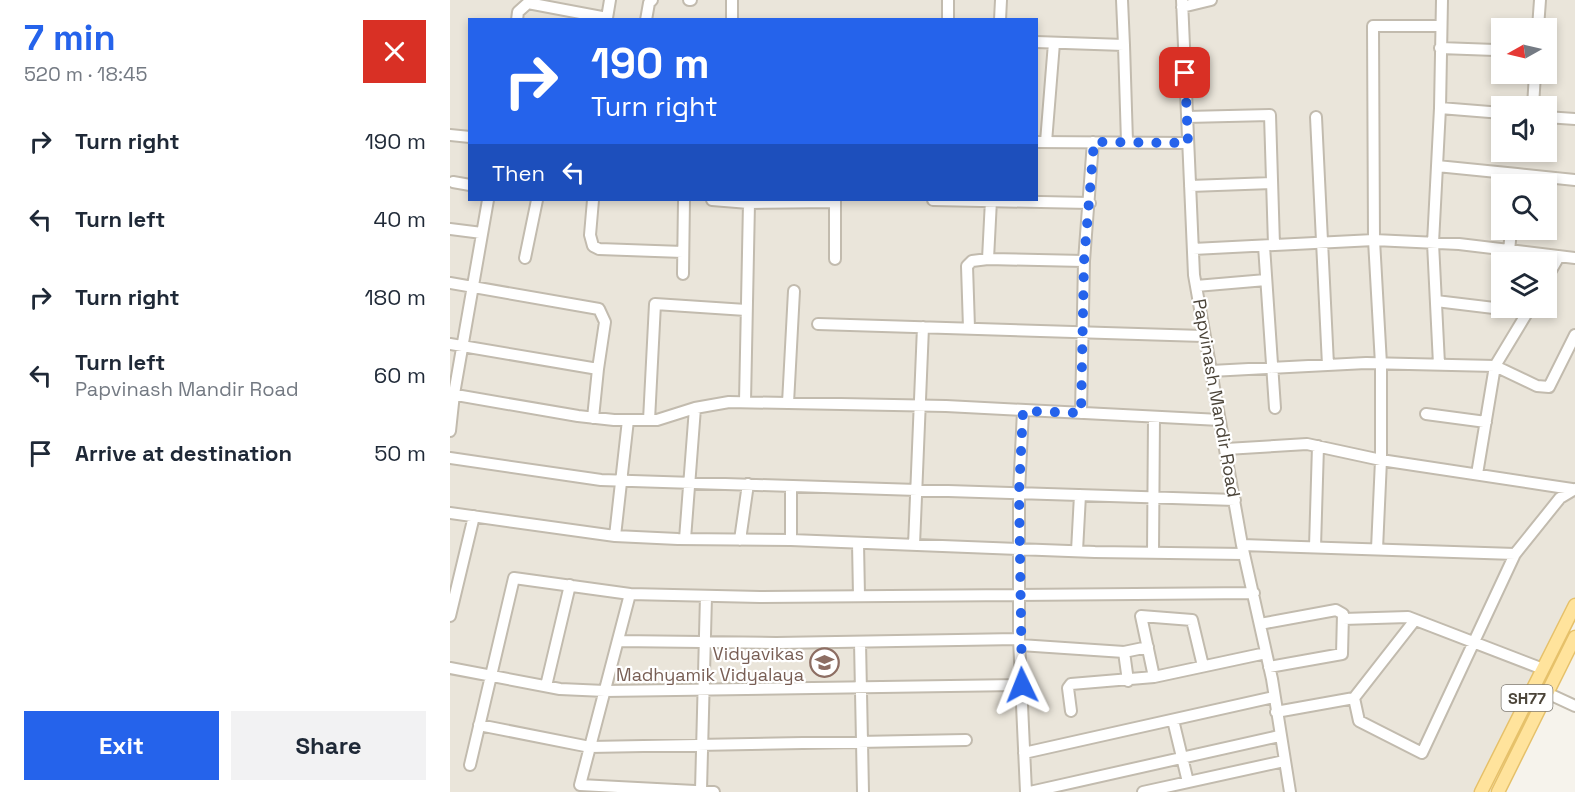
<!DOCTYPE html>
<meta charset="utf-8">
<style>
:root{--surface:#fff;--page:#f2f2f3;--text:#1f2937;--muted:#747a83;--accent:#2563eb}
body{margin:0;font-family:"Space Grotesk",sans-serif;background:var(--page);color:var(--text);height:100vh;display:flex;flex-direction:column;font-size:22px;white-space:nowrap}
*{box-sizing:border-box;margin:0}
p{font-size:20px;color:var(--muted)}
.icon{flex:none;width:33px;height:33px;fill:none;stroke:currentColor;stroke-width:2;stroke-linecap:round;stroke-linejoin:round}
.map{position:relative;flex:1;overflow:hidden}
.side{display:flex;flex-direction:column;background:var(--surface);width:450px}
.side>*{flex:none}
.hud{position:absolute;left:18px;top:18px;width:570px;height:183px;border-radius:0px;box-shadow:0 3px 9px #0003;background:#2563eb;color:#fff;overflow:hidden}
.needle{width:39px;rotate:262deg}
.buttons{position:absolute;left:1041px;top:18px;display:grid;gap:12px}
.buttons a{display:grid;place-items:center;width:66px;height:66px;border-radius:0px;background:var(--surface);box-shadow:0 3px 9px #0003;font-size:30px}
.pin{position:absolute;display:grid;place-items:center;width:51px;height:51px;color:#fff;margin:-26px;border-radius:12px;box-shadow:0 3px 9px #0006}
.me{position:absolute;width:66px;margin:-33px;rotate:358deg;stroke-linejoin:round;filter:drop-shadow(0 0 4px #0008)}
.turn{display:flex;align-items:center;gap:21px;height:126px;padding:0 24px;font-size:27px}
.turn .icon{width:78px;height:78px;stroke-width:2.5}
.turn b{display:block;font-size:42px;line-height:51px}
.then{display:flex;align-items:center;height:57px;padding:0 24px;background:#0003;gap:12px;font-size:22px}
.round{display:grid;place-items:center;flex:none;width:63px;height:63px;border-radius:0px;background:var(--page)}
.head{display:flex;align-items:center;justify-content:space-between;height:102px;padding:0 24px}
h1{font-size:36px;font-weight:600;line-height:45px;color:var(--accent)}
.action{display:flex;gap:12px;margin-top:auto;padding:12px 24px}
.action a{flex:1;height:69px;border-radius:0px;background:var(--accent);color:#fff;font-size:24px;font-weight:600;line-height:69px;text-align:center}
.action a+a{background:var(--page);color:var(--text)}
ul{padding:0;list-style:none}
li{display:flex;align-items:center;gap:18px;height:78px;padding:0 24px}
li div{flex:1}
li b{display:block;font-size:22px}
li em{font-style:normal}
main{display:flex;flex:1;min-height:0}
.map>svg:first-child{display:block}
</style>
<main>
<section class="side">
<div class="head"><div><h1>7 min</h1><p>520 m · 18:45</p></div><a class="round" style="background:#d93025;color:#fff"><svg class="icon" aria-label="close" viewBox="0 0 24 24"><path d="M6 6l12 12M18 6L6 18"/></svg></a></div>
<ul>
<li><svg class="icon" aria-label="right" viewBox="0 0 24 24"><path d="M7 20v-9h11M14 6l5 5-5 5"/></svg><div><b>Turn right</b></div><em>190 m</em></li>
<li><svg class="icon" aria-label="left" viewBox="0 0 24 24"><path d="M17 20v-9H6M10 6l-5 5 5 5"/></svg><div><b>Turn left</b></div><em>40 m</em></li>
<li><svg class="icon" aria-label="right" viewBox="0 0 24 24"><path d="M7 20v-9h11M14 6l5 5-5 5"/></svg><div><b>Turn right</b></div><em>180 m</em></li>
<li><svg class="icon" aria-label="left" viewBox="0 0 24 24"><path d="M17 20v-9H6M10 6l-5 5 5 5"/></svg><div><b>Turn left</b><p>Papvinash Mandir Road</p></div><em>60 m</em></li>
<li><svg class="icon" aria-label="arrive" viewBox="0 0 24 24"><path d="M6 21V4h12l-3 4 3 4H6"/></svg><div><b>Arrive at destination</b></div><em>50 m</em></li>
</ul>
<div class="action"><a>Exit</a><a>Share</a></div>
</section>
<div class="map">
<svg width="1125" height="792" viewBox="0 0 1125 792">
<rect width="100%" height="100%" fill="#f6f3ec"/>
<path fill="#eae5da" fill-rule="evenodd" d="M0 0H1125V615L1037 792H0ZM20 20H586V200H20ZM1052 28H1096V74H1052ZM1052 106H1096V152H1052ZM1052 184H1096V230H1052ZM1052 262H1096V308H1052Z"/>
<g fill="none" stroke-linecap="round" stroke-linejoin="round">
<defs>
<path id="minor" d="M239 0H241
M498 0V20
M672 0 674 45
M732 0 744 275 792 545 822 679 840 792
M732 7 761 0
M67 20 68 12 78 3 157 18 160 0
M196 20 199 3 202 0
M282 20V0
M550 20 551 0
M1088 28 1090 0
M586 42 674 45 677 142
M990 48 1045 50
M1083 106 1085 74
M990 108 992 0
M737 117 820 115 824 245
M866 117 878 365
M1096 117 1125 119
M0 135 20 137
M586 142 738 143
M596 142 604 43
M987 166 1067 174
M3 182 20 185
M1066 184 1067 174 1125 180
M740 186 822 183
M143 200 140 235 143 246 149 249 233 252
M262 200 299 203 385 202
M385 200V259
M483 200 640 203
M541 200 538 259 634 261 643 142
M0 229 32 233
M814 246 825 408
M743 249 924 240 1009 244 1125 258
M1059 251 1061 230
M75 258 87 200
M233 274 234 200
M1096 279 1108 258
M0 283 149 309 155 322 148 369
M746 286 816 280
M986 301 1077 312
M368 324 753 336
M519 328 517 266 522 261 538 259
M0 344 148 369 143 418
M989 364 983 243 990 108 1052 113
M761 371 916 363 1045 366 1087 386 1099 387 1125 335
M0 394 128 416 164 420H207L245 408 279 402 496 406 770 420
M295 402 299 203
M338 403 344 291
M631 413 634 261
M976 414 1036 422
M199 420 205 304 296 310
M0 431 4 394 38 200
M776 449 857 444 931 460 1122 489
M0 458 151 480 785 500
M1027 474 1045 366 1080 308
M341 486V540
M0 513 165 536 228 539 341 540 645 552 794 554
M165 536 178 420
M235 539 245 408
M290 540 298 484
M408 543 409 596
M464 545 473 327
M792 545 1065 554
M865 547 868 446
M927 549 931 460V364L924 240 923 26H990
M627 551 630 495
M703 553 704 417
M180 594 310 597 804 593
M0 616 24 516
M893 619 958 617 1093 669
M810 624 886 610 893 614 892 654 819 667
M569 639V492L573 411
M168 641 326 643 569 639 576 792
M410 642 413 792
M570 645 674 652
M753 666 742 620 691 616 704 677 816 653
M0 668 110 689 155 691 571 685
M678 681 674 652 698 647
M96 686 120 585
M1097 693 1125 706
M904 698 909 721 972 753 1065 554 1110 498 1125 489
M621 711 618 688 621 684 704 677
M826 712 904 698 965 620
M723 720 738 782
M29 725 140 747 516 740
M574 753 824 697
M20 765 64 578 180 594 130 785 264 792
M251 790 256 596
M580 792 829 736
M693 792 834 761"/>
<path id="major" d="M1031 792 1125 605
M1048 792 1125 637"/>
</defs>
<use href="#minor" stroke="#c2bbae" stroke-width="14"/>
<use href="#major" stroke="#e6c16a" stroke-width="15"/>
<use href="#minor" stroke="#fff" stroke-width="10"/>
<use href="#major" stroke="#ffe39c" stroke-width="12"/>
</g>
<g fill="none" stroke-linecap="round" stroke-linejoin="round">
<path stroke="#2563eb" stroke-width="10" stroke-dasharray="0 18" d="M572 685 569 492 573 411 631 413 634 261 644 142 738 143 735 73"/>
</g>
<defs>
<symbol id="university-ring" viewBox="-11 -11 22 22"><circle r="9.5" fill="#fff" stroke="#8d6e63" stroke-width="1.5"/><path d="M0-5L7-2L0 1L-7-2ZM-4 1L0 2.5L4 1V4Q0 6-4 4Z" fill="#8d6e63"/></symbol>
</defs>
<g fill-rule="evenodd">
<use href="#university-ring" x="358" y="646" width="33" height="33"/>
</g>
<g text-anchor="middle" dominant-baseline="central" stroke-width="4.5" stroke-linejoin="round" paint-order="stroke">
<rect fill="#fff" stroke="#817c74" stroke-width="1.5" x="1051.5" y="685" width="51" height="26" rx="4.5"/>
<g font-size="16" font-weight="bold" fill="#4b4439">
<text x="1077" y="698">SH77</text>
</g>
<g font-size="18" fill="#4b4439" stroke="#fff">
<text transform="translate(767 398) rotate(80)">Papvinash Mandir Road</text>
</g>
<g font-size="18" fill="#785e54" stroke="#fff" text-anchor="end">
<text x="354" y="653">Vidyavikas<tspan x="354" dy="21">Madhyamik Vidyalaya</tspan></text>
</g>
</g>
</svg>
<div class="buttons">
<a><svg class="needle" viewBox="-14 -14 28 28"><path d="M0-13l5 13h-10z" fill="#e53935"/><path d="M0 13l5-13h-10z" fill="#747a83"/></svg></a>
<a><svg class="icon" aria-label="sound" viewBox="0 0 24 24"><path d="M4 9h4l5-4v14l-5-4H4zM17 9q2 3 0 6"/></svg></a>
<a><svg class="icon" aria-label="search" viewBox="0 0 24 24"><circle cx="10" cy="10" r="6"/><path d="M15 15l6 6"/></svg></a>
<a><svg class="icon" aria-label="layers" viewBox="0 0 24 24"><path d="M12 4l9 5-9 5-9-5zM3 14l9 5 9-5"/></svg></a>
</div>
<div class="pin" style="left:735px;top:73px;background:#d93025"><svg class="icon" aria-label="arrive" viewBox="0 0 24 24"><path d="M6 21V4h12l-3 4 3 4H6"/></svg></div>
<svg class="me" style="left:572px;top:685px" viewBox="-20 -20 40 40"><path d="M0-17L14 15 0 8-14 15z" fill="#2563eb" stroke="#fff" stroke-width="4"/></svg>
<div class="hud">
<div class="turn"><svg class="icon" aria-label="right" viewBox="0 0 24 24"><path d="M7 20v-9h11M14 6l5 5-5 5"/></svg><div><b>190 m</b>Turn right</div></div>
<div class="then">Then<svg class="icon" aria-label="left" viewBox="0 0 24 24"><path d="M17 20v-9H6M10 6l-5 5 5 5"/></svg></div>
</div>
</div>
</main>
